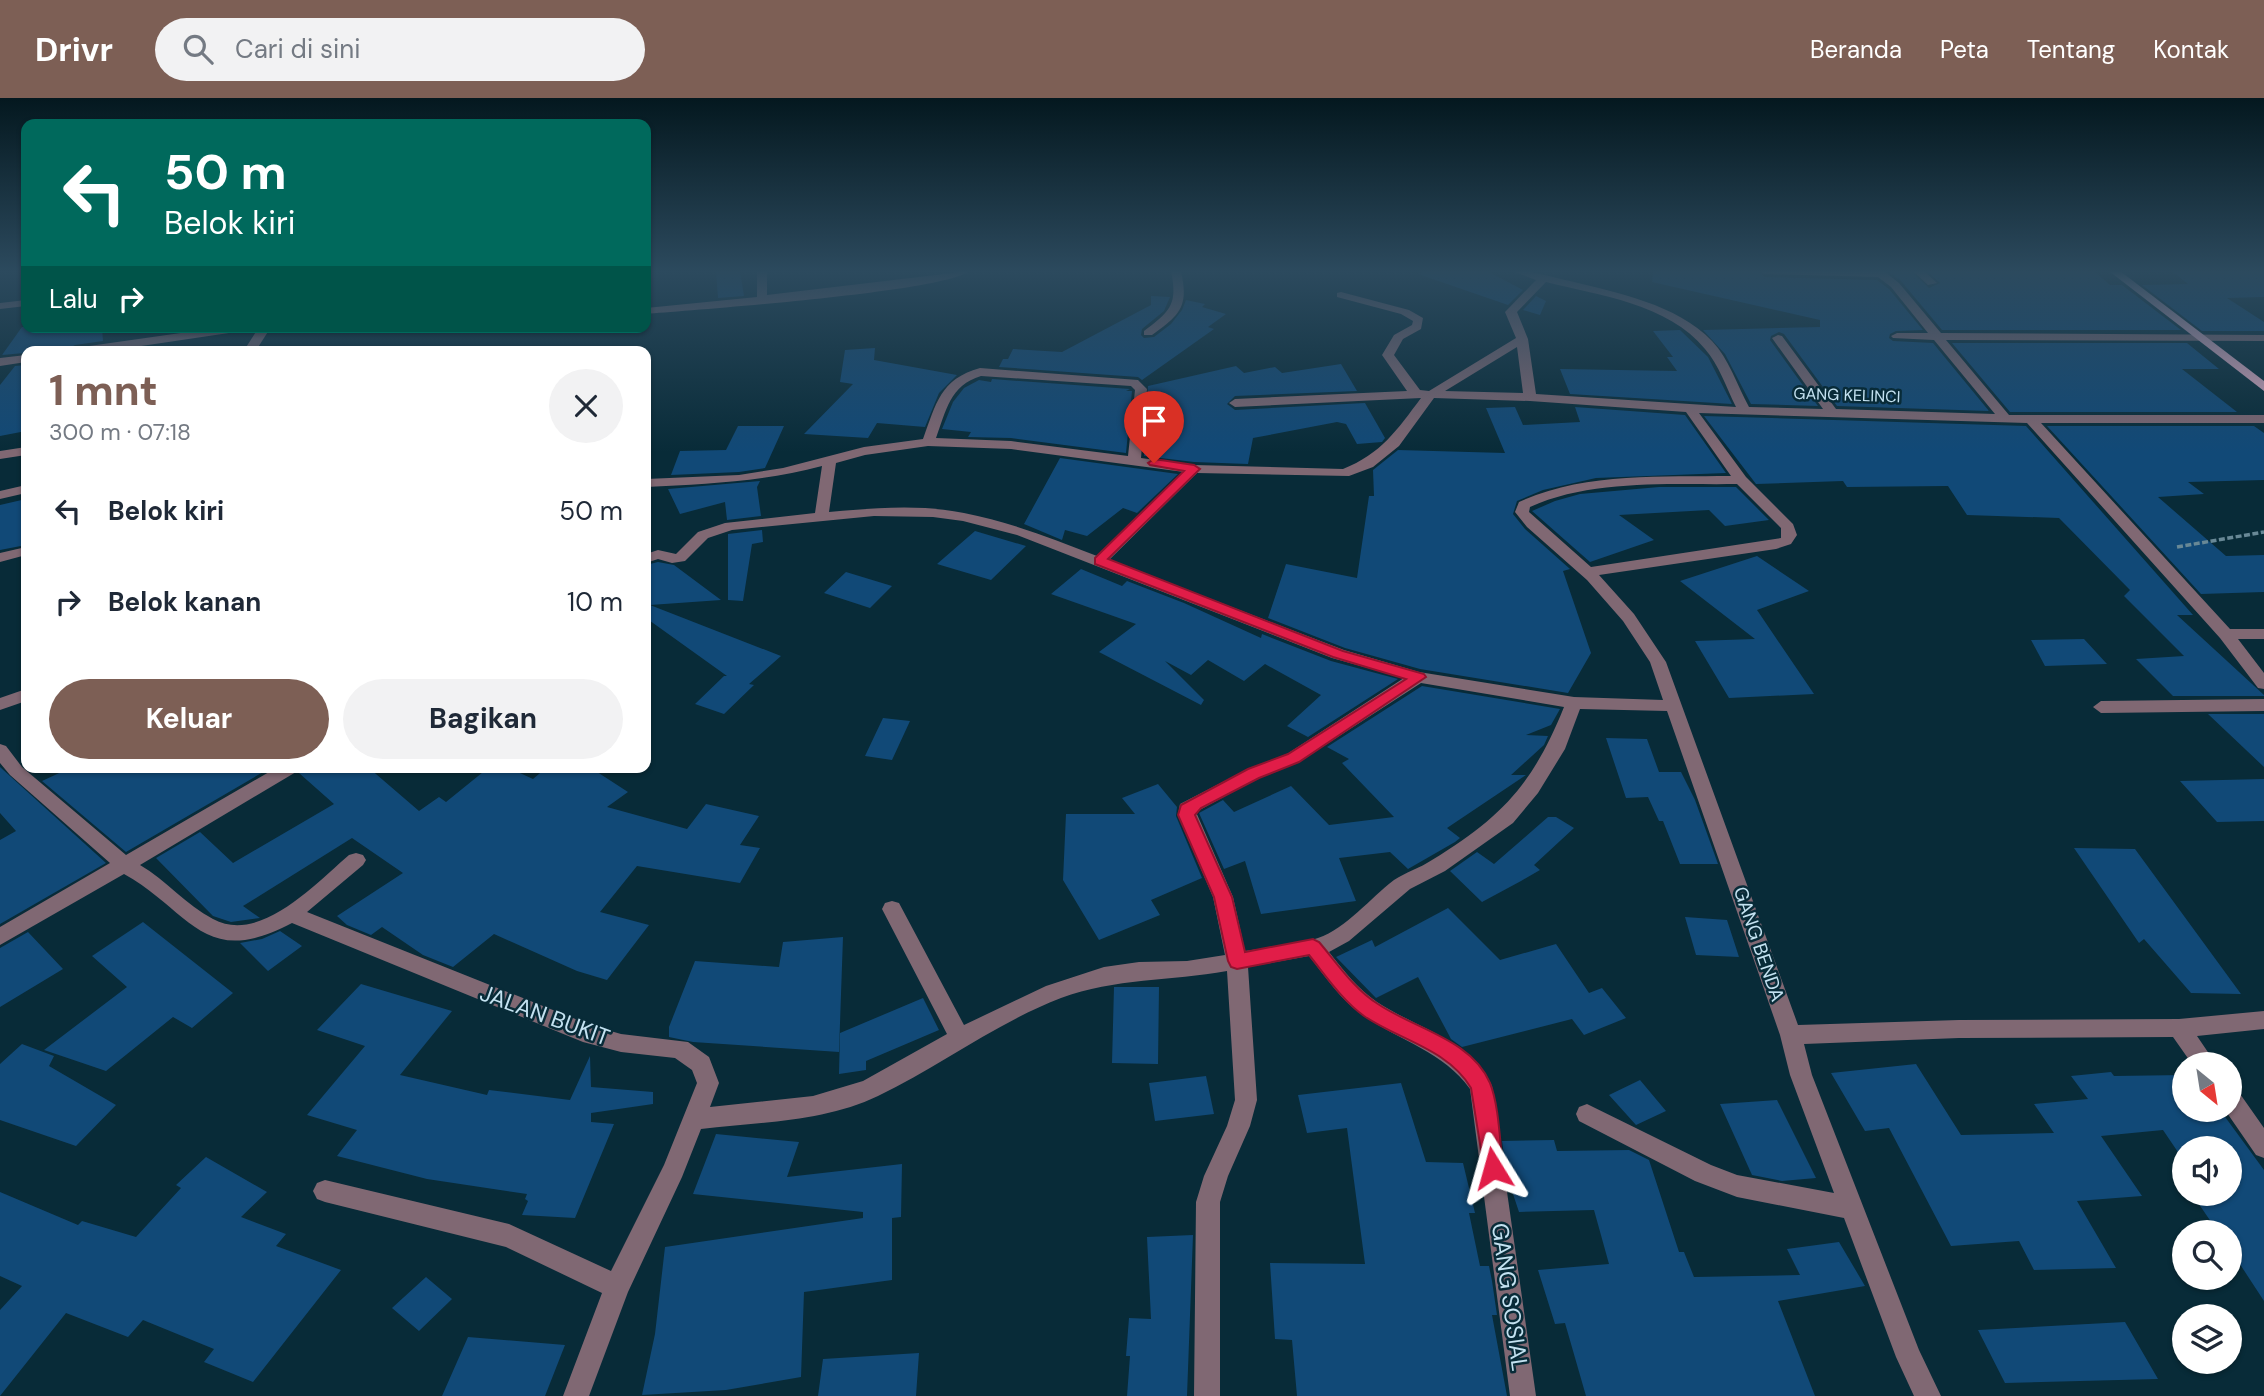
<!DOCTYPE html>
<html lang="id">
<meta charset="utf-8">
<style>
:root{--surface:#fff;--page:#f2f2f3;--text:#1f2937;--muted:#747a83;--accent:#7d5f55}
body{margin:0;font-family:"DM Sans",sans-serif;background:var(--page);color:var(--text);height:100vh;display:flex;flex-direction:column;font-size:26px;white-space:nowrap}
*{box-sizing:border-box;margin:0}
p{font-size:23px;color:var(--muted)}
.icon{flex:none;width:38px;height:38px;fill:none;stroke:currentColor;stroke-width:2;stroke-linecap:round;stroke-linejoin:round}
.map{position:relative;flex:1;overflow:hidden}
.panel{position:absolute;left:21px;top:248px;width:630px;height:427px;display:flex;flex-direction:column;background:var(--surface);border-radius:14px;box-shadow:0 2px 5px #0004}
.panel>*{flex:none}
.guide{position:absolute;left:21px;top:21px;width:630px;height:214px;border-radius:14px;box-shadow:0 2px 5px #0004;background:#00695c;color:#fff;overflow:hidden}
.needle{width:46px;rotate:150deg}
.buttons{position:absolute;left:2172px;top:954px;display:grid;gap:14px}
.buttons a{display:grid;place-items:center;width:70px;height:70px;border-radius:50%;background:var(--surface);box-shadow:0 2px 5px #0004;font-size:35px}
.pin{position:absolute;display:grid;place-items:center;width:60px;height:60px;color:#fff;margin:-72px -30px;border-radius:50% 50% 50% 0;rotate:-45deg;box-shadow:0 0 7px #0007}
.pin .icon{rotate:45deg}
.me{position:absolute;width:77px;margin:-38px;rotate:352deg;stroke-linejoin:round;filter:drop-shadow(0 0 5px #0008)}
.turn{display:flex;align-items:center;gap:24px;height:147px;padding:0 28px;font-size:32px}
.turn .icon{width:91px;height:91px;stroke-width:2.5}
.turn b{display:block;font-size:49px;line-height:60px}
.then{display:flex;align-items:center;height:66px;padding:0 28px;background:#0003;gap:14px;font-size:26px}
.round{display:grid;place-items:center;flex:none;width:74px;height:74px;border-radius:37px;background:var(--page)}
.headline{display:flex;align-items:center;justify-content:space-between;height:119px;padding:0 28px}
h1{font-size:42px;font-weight:700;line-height:52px;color:var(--accent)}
.primary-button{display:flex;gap:14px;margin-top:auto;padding:14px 28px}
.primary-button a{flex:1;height:80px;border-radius:42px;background:var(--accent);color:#fff;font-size:28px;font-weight:700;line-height:80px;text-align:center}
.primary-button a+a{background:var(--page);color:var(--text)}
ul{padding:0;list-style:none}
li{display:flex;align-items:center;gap:21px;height:91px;padding:0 28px}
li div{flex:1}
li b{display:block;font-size:26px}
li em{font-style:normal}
header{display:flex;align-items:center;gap:42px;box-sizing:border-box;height:98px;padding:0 35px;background:var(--accent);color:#fff}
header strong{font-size:33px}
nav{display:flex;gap:38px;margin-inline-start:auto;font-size:24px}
.search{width:490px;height:63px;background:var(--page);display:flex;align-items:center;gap:18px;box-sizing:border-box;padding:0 24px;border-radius:38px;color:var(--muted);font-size:26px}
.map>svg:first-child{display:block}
</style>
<header>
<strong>Drivr</strong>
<div class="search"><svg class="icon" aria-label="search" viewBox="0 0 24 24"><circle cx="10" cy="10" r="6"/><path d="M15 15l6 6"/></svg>Cari di sini</div>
<nav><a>Beranda</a><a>Peta</a><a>Tentang</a><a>Kontak</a></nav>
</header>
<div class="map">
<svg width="2264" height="1298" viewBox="0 0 2264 1298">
<rect width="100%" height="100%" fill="#082b38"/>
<path fill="#114977" d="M716 173H740L744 198 718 200Z
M1422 173H1487L1523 192 1508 207 1421 177Z
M1653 173H1758L1765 179 1877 182 1889 191 1923 232 1896 233 1890 236 1889 240 1893 243 1933 245 1989 313 1837 308 1784 236 1779 234 1771 238 1770 242 1818 308 1751 306 1725 256 1703 232 1820 229V222L1652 184Z
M1888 173H1911L1929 190 1940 185 1927 173H2094L2110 187H2122L2181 232H1942L1901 183Z
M2172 173H2264V199L2227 200 2264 224V233H2202L2142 187 2188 186Z
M1151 198 1170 199 1164 213 1142 231 1141 237 1144 240 1154 239 1171 226 1182 212 1186 202 1205 206 1202 209 1226 216 1208 229 1214 231 1142 282 1138 279 999 269 1003 261H1008L1013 251 1062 254 1151 207Z
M1536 198 1546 203 1540 217 1523 212Z
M22 229H102L103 243 75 247 68 251 2 257Z
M1680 232 1708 259 1732 306 1570 296 1560 271 1677 273 1667 259H1673L1653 233Z
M1952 245H2187L2219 271H2182L2237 314H2010Z
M875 250 874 262 957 277 939 295 925 329 877 325 868 340 804 336 853 286 840 284 845 252Z
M1341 266 1357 293 1235 298 1227 306 1235 312 1365 305 1385 340 1382 344 1357 346 1346 326 1337 324 1253 340 1248 366 1194 364 1144 358 1148 288 1236 268 1244 275 1275 269 1282 275Z
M26 267V333L0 338V287L15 268Z
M992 281 1130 291 1126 293H1132L1126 355 1011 340 968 339 971 334 942 331 953 304 964 290 979 282 991 284Z
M1515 309 1523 327 1580 324 1575 309 1685 317 1726 375 1596 380 1543 392 1517 403 1513 416 1525 431 1570 471 1563 473 1591 555 1568 595 1420 571 1345 550 1268 520 1286 466 1357 480 1369 398H1374L1373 372 1398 352 1505 355 1486 310Z
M1704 318 2026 328 2193 517H2177L2264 597V598H2173L2136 561 2184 558 2124 498 2130 492 2059 420 1967 417 1948 388 1847 389 1843 383 1756 386Z
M738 328H784L765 370 739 374 671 377 680 353 726 352Z
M2047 328H2254L2264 335V382L2188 384 2204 396 2158 399 2226 458 2264 457V494L2201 496Z
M1060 360 1178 376 1137 415 1123 410 1087 438 1065 432 1062 442 1024 426Z
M760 383 757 389 761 418 727 422 725 404 680 416 668 391Z
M1659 389H1736L1769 422 1725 428 1709 412 1619 417 1654 442 1590 464 1532 413 1555 403 1580 396Z
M26 401V447L0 452V407Z
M762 432 763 444 752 446 743 503 728 502V436Z
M975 433 1026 448 991 482 937 466Z
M1757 458 1809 493 1757 512 1814 596 1729 600 1695 543 1755 541 1680 483Z
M658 464 674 467 721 502 650 507 781 558 749 586 754 587 724 616 695 606 724 578H727L646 520V467Z
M1081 471 1122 488 1127 483 1184 505 1261 540 1262 536 1331 563 1398 581 1308 639 1287 628 1321 597 1265 566 1244 583 1208 562 1191 577 1165 563 1204 602 1201 607 1099 554 1136 526 1051 496Z
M846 474 892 488 870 510 824 495Z
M2084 541 2107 566 2045 568 2031 542Z
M1422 588 1560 611 1551 627 1526 637 1548 638 1544 647 1511 677H1526L1447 730 1460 740 1455 744 1408 771 1390 754 1339 760 1356 803 1261 816 1245 763 1224 771 1199 715 1223 702 1234 714 1291 688 1329 727 1394 719 1342 665 1349 661 1327 649Z
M2208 616H2264V669Z
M883 620 910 623 892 662 865 658Z
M1606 640 1647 641 1659 674H1681L1695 702 1718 766H1680L1663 723H1659L1648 699 1626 700Z
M0 669 106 765 0 826V742L16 733 0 715Z
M70 670H270L126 754 42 683Z
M301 670H369L419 713 439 699 446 704 488 670H509L533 681 546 670H591L628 694 607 709 687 731 706 706 759 718 740 747 760 750 740 785 637 768 600 814 649 827 607 882 577 873 494 836 453 869 423 857 382 829 371 837 347 827 337 818 403 775 352 740 243 808 260 820 231 824 213 818 156 760 200 734 233 765 334 706 299 675Z
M2264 681V723L2217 724 2180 683Z
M1158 686 1177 709 1176 718 1202 780 1151 802 1160 817 1099 842 1063 782 1066 716H1135L1122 700Z
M1548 719H1556L1574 730 1534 767 1540 772 1521 783 1482 804 1450 773 1477 754 1494 766Z
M2074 750 2135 751 2241 896 2191 895 2144 841 2139 845Z
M1448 810 1500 862 1556 846 1589 895 1602 890 1626 920 1584 937 1572 921 1462 949 1451 941 1418 879 1376 900 1336 859 1372 842 1375 849Z
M1685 819 1727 822 1739 859 1696 857Z
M143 824 233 895 192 930 173 919 106 973 44 952 127 889 92 858Z
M280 833 302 848 268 873 240 845 262 841Z
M28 834 63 871 0 909V850Z
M843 839 839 954 693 944 669 939V929L695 863 779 869 783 844Z
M361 886 452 913 400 977 487 997 489 992 570 1002 590 958 591 989 653 994V1006L591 1015V1024L614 1026 575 1120 522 1117 528 1103 525 1101 527 1096 427 1081 337 1058 357 1032 307 1017 365 948 317 932Z
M1114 889H1159L1158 966 1112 965Z
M923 900 939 932 866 963V972L839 976 840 935Z
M22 946 54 958 49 968 116 1007 76 1048 0 1022V966Z
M1916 966 1961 1037 2054 1035 2034 1006 2088 1001 2071 978 2111 974 2114 978 2184 977V1012H2220L2264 1072V1203L2230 1151V1134H2218L2192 1096H2230V1050H2184V1063L2163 1032 2101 1038 2142 1098 2077 1103 2116 1170 2034 1172 2019 1143 1951 1148 1889 1030 1865 1033 1831 975Z
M1206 978 1214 1016 1155 1023 1149 985Z
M1640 982 1666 1013 1636 1027 1609 997Z
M1401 985 1426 1064 1463 1065 1475 1115H1469L1480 1168H1489L1492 1183 1497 1217H1492L1507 1298H1297L1292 1242 1275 1241 1270 1165 1365 1166 1347 1030 1307 1035 1298 997Z
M1777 1002 1816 1080 1782 1083 1752 1077 1720 1006Z
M716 1036 799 1044 787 1079 902 1066 901 1119 892 1120V1182L804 1194 801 1279 726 1292 642 1297 655 1236 665 1149 863 1120V1114L693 1096Z
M1554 1042 1557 1053 1629 1052 1649 1062 1679 1154H1684L1694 1179 1800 1177 1787 1151 1839 1144 1865 1188 1778 1203 1815 1298H1586L1565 1225 1555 1226 1538 1172 1609 1166 1594 1112 1519 1114 1507 1078 1502 1043Z
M206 1059 267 1094 241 1119 286 1136 276 1148 341 1172 253 1284 204 1264 214 1251 143 1222 128 1239 66 1215 0 1298V1212L22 1188 0 1178V1094L78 1127 82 1123 136 1139 181 1090 176 1087Z
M1193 1137 1187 1298H1127L1130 1258H1126L1129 1220 1151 1221 1147 1139Z
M426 1179 452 1201 419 1233 392 1210Z
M2125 1224 2158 1281 2005 1285 1978 1232Z
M468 1239 565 1247 545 1298H442Z
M919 1255 916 1298H818L823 1261Z"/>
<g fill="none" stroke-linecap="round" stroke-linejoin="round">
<path stroke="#688896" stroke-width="3.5" stroke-dasharray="6 2.5" stroke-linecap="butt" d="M2177 449 2264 434"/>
<path fill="#806873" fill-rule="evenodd" d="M757 173H767V197L969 173C945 194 694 212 646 216V210L757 199Z
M1171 173H1181C1189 209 1180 217 1152 237H1144V233C1170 213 1178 207 1171 173Z
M1512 173C1531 172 1550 179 1570 183 1618 195 1676 206 1712 243 1729 261 1737 287 1749 309L1823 311 1772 240 1778 237 1782 238 1836 311 1995 316 1934 242 1893 240 1891 238 1897 235H1928L1891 189 1878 179 1765 176 1760 173 1885 174 1899 185 1941 235 2264 237V243L1946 242 2009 317H2264V325H2041L2230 531H2264V541H2238L2264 575V591L2258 590 2220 540 2027 325 1699 315 1746 379 1793 426 1797 437 1791 446 1776 451 1599 477 1634 516 1666 564 1798 927 1959 922 2179 921 2264 913V931L2197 938 2216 966H2192L2173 939 1959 940 1804 946 1812 977 1919 1252 1941 1298H1914L1896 1259 1844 1120 1737 1099 1695 1083 1579 1023 1576 1016 1579 1009 1587 1006 1711 1067 1737 1077 1834 1095 1790 977 1780 937 1667 613 1580 611 1565 651 1538 695 1513 725 1445 773 1410 791 1349 843 1329 854C1343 872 1358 891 1377 904 1416 930 1471 942 1492 988L1536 1298H1510L1470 991C1444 954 1400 943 1364 918 1341 903 1326 879 1309 858L1248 869 1257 1002 1250 1028 1228 1078 1220 1104V1298H1194L1196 1104 1204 1078 1227 1028 1235 1002 1227 873C1171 883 1115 880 1061 900 996 925 940 968 878 998 824 1024 760 1024 701 1031L682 1079 628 1194 589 1298H563L602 1195 506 1149 325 1104 317 1101 313 1093 317 1085 325 1082 509 1126 611 1173 664 1067 697 985 692 972 675 960 621 954 583 944 292 825C203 872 192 814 124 776L0 847V829L110 765 10 677 0 665V646L6 648 22 669 126 757 276 670H299L296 674 140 767C166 782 186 807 213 821 260 847 316 785 349 757L356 755 363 757 366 762 363 767 307 814 593 928 621 936 688 944 709 959 719 985 710 1009 813 998 863 983 947 936 882 811 885 805 892 803 899 805 964 927 1046 888 1104 869 1139 864 1187 863 1225 857 1213 799 1178 717 1180 706 1248 671 1287 656 1404 580 1332 560 1017 437 963 423 933 419 874 418 732 432 708 440 685 463 672 465 658 461 646 465V456L658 452 676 456 698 434 725 425 815 415 822 368C763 384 706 386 646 389V381L739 377 783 370 864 349 923 341C936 306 940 281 980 270L1138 282 1147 291 1141 360 1194 367 1343 371C1381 356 1397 332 1421 300L1235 309 1229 305 1235 301 1407 293 1382 257 1394 237 1412 227 1413 223 1401 216 1337 199V195L1341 194 1409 212 1423 220 1421 231 1403 241 1394 257 1420 292 1429 293 1516 240 1505 214 1536 182ZM1546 184C1598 197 1669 206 1705 251 1719 267 1726 289 1736 309L1536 296 1528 241 1517 214ZM1517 249 1523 295 1445 293ZM981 278 1131 288 1135 292 1128 358 1011 343 936 340C946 313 950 287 981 278ZM1434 300 1530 303 1686 314 1731 378C1662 379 1584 374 1519 404L1515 414 1527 429 1587 482 1623 523 1650 564 1663 602 1574 599 1419 574 1344 552 1109 462 1197 375 1349 378 1373 369 1399 348ZM928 348 1011 351 1184 374 1097 458C1053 441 1010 424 964 415 920 406 874 410 829 414L836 365 865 357ZM1737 386 1781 430V440L1591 469 1529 414 1530 409C1592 381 1671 387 1737 386ZM1421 585 1564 609C1533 686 1502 719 1432 762 1420 770 1406 774 1394 782 1370 800 1347 830 1318 840 1296 848 1269 849 1245 853L1233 799 1196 714 1260 679 1299 664Z
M1913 173H1924L1937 185 1928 187Z
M26 202V208L0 211V205Z
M223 229H255L249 232 101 254H69L75 250Z
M259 229H271L255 254H243Z
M26 257V264L0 268V260Z
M26 349V357L0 361V353Z
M26 387V395L0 401V393Z
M26 449V457L0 464V455Z
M26 591V603L0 612V600Z
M2264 601V613L2101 615 2093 609 2101 603Z
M2230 990 2238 993 2264 1030V1060L2256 1057 2225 1012H2230Z"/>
<path fill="#dbaac1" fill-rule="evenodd" d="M2109 173H2120L2264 283V293Z"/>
</g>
<linearGradient id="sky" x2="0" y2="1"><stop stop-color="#04181f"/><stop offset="0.49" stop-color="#2c4a5e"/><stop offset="1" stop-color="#2c4a5e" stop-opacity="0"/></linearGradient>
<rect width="2264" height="354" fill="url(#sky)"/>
<path fill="#e11d48" stroke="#92132f" stroke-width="2" d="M1154 361 1194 367 1200 371 1108 461 1343 553 1424 576 1426 579 1299 664 1259 680 1201 710 1195 717 1232 799 1245 854 1313 841 1319 844C1337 865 1354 891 1378 906 1415 931 1471 941 1490 985 1499 1007 1500 1046 1503 1070L1500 1077 1493 1080 1485 1077 1471 990C1448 951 1399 942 1364 918 1342 902 1326 878 1309 857L1237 871 1231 869 1228 863 1214 799 1178 717 1181 707 1248 671 1288 656 1406 581 1333 559 1095 466V460L1184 373 1150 367 1148 365Z"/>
<g text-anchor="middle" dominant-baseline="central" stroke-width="5" stroke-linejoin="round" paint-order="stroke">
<g font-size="16" fill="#c4e2f1" stroke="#082b38">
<text transform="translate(1847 297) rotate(2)">GANG KELINCI</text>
</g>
<g font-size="19" fill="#c4e2f1" stroke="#082b38">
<text transform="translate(1759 846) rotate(71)">GANG BENDA</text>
</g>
<g font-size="23" fill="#c4e2f1" stroke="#082b38">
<text transform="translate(545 917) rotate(20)">JALAN BUKIT</text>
<text transform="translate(1510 1199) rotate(82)">GANG SOSIAL</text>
</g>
</g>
</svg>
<div class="buttons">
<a><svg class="needle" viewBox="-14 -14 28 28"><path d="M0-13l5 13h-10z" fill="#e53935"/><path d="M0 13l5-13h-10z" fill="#747a83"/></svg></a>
<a><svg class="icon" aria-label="sound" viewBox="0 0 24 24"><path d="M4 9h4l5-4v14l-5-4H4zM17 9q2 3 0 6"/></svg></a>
<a><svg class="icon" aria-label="search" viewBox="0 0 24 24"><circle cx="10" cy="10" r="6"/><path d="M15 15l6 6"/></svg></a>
<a><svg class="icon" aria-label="layers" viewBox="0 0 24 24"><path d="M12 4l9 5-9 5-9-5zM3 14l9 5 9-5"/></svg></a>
</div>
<div class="pin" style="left:1154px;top:365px;background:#d93025"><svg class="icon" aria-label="arrive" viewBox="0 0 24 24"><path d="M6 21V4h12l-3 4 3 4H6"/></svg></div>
<svg class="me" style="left:1493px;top:1070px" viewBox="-20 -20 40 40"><path d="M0-17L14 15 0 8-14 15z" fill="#e11d48" stroke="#fff" stroke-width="4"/></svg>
<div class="guide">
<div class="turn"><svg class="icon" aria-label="left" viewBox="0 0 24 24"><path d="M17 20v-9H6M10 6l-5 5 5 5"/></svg><div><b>50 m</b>Belok kiri</div></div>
<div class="then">Lalu<svg class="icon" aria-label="right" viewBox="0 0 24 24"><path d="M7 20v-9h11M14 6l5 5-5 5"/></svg></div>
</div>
<section class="panel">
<div class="headline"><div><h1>1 mnt</h1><p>300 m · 07:18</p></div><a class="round"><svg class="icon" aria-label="close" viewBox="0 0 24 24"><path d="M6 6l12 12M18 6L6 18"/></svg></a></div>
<ul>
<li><svg class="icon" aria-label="left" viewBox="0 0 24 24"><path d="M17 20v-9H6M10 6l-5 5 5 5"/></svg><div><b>Belok kiri</b></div><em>50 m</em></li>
<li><svg class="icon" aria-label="right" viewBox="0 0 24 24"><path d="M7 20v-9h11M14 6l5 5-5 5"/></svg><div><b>Belok kanan</b></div><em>10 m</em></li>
</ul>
<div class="primary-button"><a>Keluar</a><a>Bagikan</a></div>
</section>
</div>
